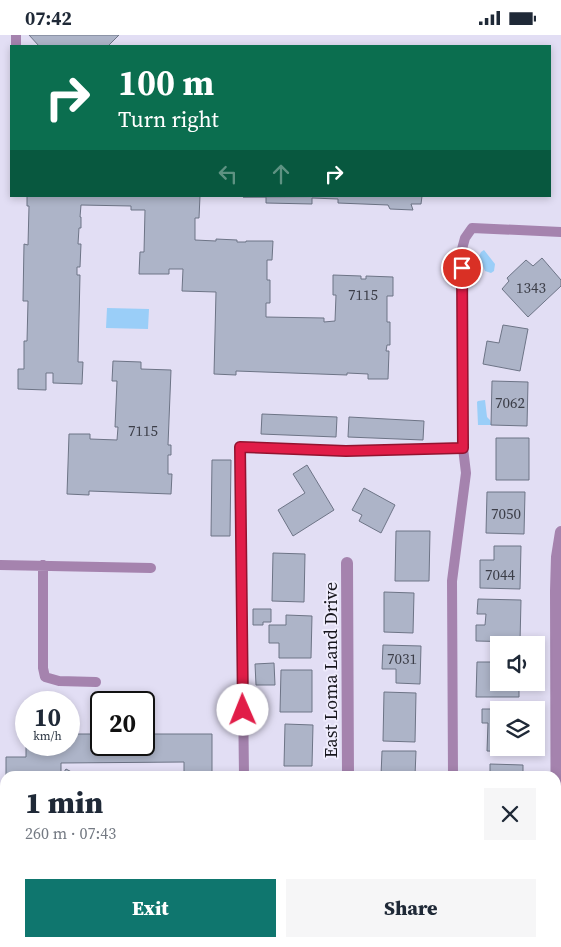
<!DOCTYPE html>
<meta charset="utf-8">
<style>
:root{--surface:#fff;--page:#f6f6f7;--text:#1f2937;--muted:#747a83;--accent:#0f766e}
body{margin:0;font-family:"Source Serif 4",serif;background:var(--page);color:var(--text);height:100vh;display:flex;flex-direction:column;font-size:19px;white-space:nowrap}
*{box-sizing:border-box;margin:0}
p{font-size:16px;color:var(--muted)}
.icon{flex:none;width:28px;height:28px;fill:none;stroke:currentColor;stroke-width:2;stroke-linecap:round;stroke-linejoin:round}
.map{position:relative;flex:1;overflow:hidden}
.drawer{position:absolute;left:0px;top:736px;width:561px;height:176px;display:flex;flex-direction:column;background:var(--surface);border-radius:15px 15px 0 0;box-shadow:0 2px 8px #0003}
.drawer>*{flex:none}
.hud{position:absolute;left:10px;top:10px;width:541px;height:152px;border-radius:0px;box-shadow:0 2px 8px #0003;background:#0b6e4f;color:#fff;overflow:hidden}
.buttons{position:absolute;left:490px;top:601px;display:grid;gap:10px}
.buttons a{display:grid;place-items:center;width:55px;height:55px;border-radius:0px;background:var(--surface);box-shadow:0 2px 8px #0003;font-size:25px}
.speed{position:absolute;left:15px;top:656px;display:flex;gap:10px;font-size:25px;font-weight:700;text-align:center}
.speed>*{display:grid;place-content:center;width:65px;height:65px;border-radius:50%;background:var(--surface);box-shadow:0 2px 8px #0003;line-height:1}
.speed small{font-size:12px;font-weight:400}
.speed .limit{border:2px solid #111;border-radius:8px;background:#fff;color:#111}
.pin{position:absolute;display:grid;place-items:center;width:42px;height:42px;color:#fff;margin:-21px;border:2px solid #fff;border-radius:50%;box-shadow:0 1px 5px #0007}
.me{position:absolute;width:55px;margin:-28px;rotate:359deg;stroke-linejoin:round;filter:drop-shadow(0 0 4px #0008)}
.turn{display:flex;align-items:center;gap:18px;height:105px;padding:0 25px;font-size:22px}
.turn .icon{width:65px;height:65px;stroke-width:2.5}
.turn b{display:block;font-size:35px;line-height:42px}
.lanes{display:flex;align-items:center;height:48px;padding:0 25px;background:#0003;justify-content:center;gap:25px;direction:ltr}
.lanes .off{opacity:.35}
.round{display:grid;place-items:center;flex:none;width:52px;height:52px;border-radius:0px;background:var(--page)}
.summary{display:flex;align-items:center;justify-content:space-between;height:85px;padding:0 25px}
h1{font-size:30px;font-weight:800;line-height:38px}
.button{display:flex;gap:10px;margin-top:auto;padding:10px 25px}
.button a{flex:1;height:58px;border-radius:0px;background:var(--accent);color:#fff;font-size:20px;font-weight:800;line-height:58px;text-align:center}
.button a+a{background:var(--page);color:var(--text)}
.status{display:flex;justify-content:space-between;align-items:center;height:35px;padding:0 25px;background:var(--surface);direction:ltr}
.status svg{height:14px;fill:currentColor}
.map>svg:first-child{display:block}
</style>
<div class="status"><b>07:42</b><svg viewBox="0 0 49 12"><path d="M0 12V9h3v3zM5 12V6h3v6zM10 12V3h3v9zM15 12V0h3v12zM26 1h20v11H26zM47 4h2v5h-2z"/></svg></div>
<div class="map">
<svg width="561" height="912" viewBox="0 0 561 912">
<rect width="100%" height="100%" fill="#e2def4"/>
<path fill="#9acef8" d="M484 215 495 229 494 236 491 238 485 236 479 221 481 217Z
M107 273 149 274 148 294 106 293Z
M485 365 487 382 490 385 491 390H478L477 367 478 366Z"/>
<path fill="#adb4c8" stroke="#6d7486" d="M29 0H119L108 11H39Z
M27 161H200L199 183H195V205L216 206V204L237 205V207H246V206H273L272 225H267V245H270V268H266V282L324 283V287L335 286 336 260H333V240L361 241V244H366V241L393 242V261H387V287H390V310H387L386 316H389L388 344H368V339L347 338V340L236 336V340L214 339 216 257 182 256 183 234H169V239H139L140 217H144L145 175H131V171L81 170 80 182H81V193H79L78 209H81L80 232H77V240H80L78 327H83L82 349 53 348V338H46V355L18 354V334H24V306H27L28 266H23L24 209 28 210 29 171H27Z
M422 161 421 169H411L413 175 390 174 388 170 338 168V164L312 163V169L266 168V162H243Z
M542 223 561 245V251L528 282 502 254 509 246 507 243 526 225 533 231Z
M503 290 528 294 520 336 483 329 487 306 499 308Z
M113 326 141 327V334L171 335 168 410H171V420H168V439H172L171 459 89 456V460L67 459 69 399H90V404L117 405 118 392H115L117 346H112Z
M492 346 528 347 527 391 491 390Z
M262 379 337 382 336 402 261 399Z
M349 382 424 386 423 405 348 402Z
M496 403H529V445H496Z
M212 425H231L230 501H211Z
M307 430 334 475 293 501 278 475 305 458 293 439Z
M364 453 395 470 381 498 359 486 362 480 352 475Z
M487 457H525L524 499 486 498Z
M396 496H430L429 546H395Z
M494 511H521L520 554 480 553V525H494Z
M273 518 305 519 304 567 272 566Z
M384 557 414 558 413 598 384 597Z
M478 564 521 565 520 607 476 606V590H485L486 579H477Z
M253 574H271V587H263V590H253Z
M286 580 312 581 311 623H279V608H269V590H286Z
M383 610 421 611 420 649 396 648V634H382Z
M493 619H499V648H519V662H476L477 627H493Z
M274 628 275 650H256L255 629Z
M281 635H312V677H280Z
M384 657 416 658 415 707 383 706Z
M482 674H521L499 675V712H520V717L487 716 488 688H482Z
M285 689 313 690 312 731H284Z
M26 693V710H69V699H101V710H144V699H212V741H184V727L61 728V739L62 740 66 734 79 741H6V722H26Z
M382 716H416L415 741H381Z
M490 729 523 730V741H490Z
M386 908H422V909H414L413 912H386Z
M488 908H521V912H487Z"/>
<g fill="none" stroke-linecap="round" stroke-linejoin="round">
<path stroke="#a583ae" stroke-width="10" d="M16 11V0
M0 530 151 533
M43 530V633L45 642 59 646 96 647
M244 741 240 412 346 416 463 413
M453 741 452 546 466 438 463 413 462 214 465 203 472 193 561 197
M245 908V912
M454 912V908"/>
<path stroke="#a583ae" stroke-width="12" d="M347 528 348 741
M349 908V912
M557 912 556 556 557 522 561 497"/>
<path stroke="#a583ae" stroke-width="12" d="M0 912H5"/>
</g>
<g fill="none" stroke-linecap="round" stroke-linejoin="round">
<defs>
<path id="route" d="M243 675 240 412 346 416 463 413 462 233"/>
</defs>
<use href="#route" stroke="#92132f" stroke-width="12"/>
<use href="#route" stroke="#e11d48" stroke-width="9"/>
</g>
<g text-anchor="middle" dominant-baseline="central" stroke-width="4" stroke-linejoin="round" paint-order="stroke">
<g font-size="15" fill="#3c3e48">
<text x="531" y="252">1343</text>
<text x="363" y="259">7115</text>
<text x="510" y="367">7062</text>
<text x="143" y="395">7115</text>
<text x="506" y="478">7050</text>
<text x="500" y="539">7044</text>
<text x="402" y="623">7031</text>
</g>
<g font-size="18" fill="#17161d" stroke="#efecfd">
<text transform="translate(330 635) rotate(-90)">East Loma Land Drive</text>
</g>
</g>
</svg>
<div class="buttons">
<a><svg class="icon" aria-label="sound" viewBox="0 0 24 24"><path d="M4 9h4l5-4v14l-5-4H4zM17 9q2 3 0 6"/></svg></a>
<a><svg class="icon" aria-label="layers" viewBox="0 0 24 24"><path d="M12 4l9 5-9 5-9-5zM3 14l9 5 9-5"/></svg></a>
</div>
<div class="speed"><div>10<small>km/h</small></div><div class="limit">20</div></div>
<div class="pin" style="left:462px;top:233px;background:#d93025"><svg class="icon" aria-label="arrive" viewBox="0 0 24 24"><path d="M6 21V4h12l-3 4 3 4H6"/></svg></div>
<svg class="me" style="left:243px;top:675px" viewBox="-20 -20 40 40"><circle r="19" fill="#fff"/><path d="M0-13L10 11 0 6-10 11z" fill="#e11d48"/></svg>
<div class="hud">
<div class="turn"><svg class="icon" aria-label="right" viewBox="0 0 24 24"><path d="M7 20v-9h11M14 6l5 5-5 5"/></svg><div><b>100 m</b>Turn right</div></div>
<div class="lanes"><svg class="icon off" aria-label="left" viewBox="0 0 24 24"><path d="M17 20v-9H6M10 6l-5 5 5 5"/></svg><svg class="icon off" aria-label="ahead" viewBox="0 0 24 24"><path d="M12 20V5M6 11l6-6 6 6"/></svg><svg class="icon" aria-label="right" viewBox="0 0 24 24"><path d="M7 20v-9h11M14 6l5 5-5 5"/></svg></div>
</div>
<section class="drawer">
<div class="summary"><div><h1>1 min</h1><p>260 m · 07:43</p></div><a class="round"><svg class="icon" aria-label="close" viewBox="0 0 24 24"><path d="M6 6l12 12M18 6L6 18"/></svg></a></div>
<div class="button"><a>Exit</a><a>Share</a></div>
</section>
</div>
